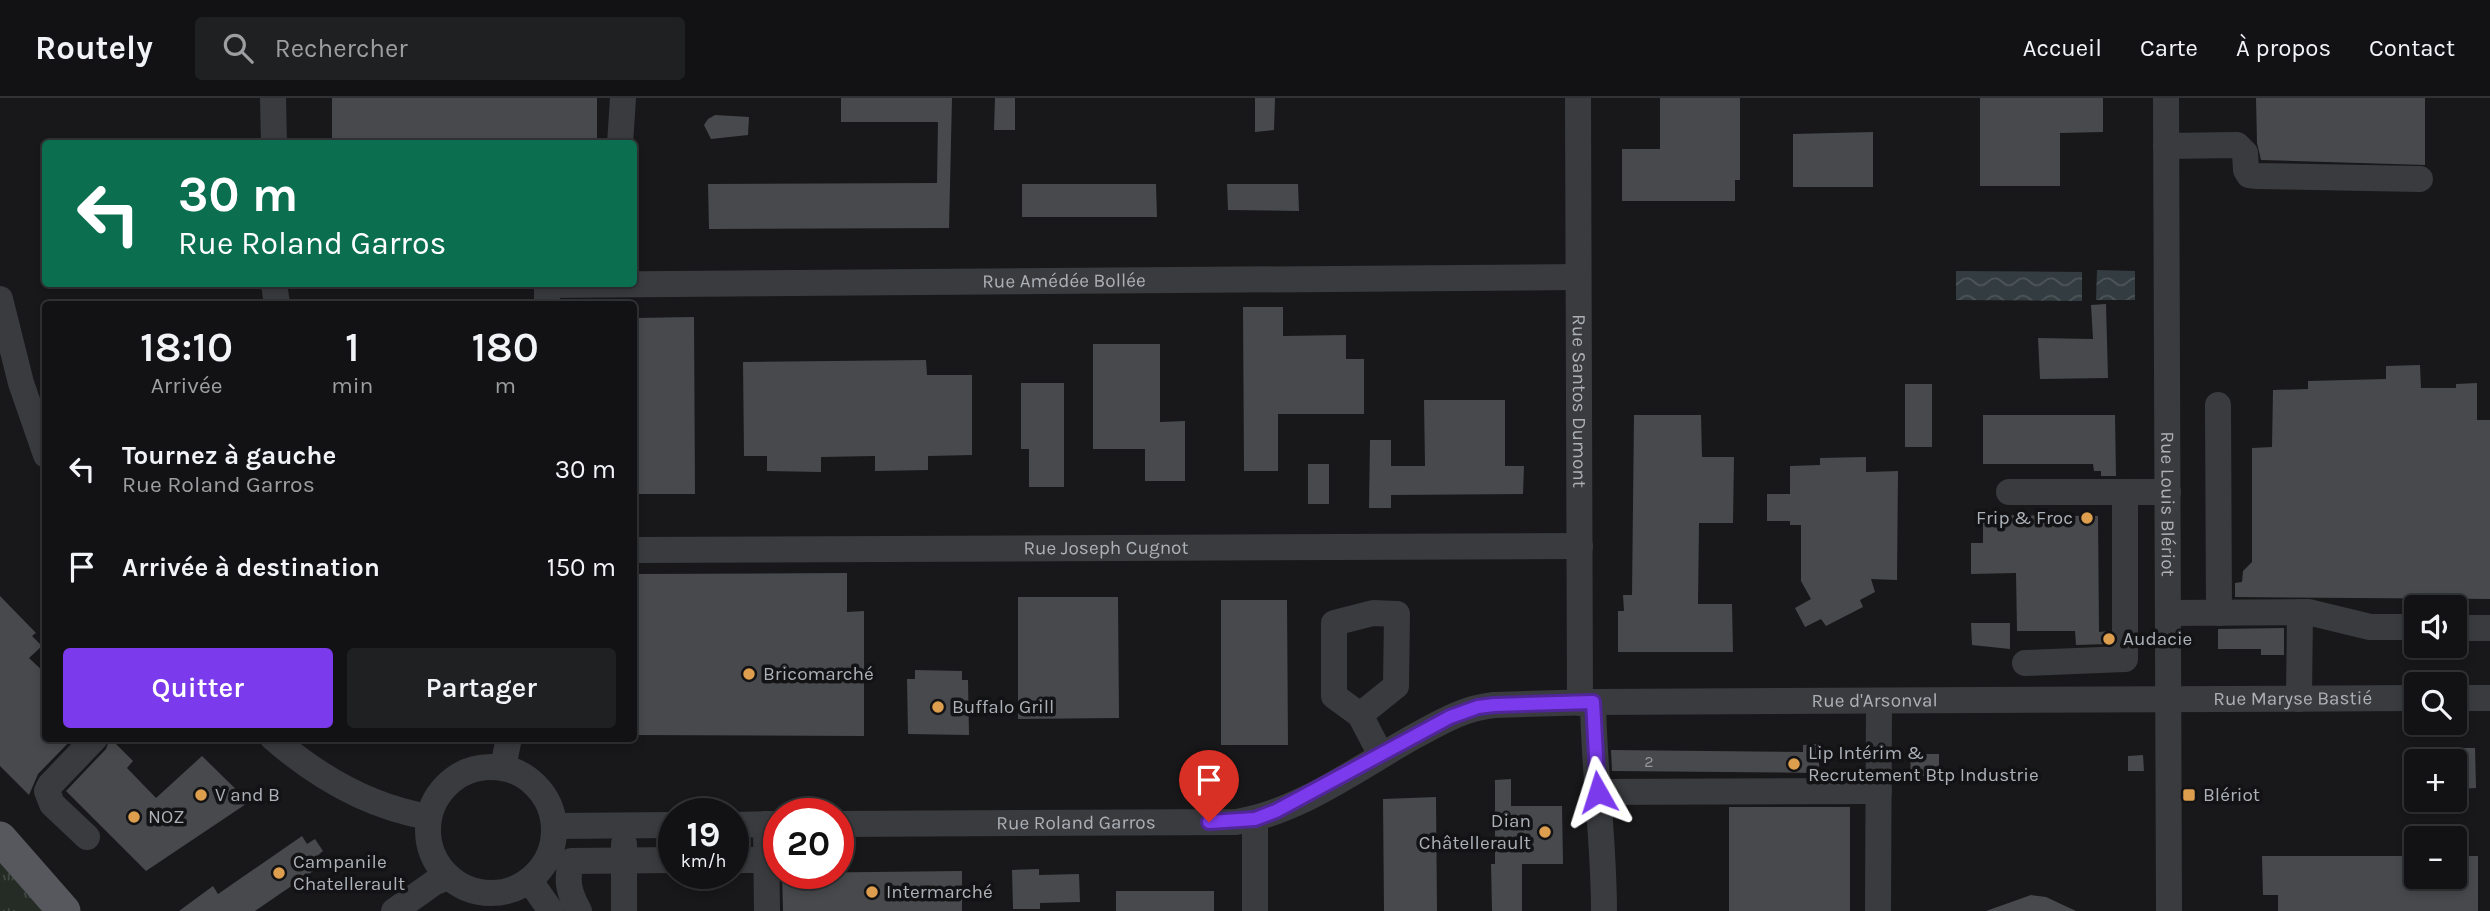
<!DOCTYPE html>
<html lang="fr">
<meta charset="utf-8">
<style>
:root{--surface:#121214;--page:#1f2022;--text:#f1f3f6;--muted:#9c9ea0;--line:#313234;--accent:#7c3aed}
body{margin:0;font-family:Karla,sans-serif;background:var(--page);color:var(--text);height:100vh;display:flex;flex-direction:column;font-size:26px;white-space:nowrap}
*{box-sizing:border-box;margin:0}
p{font-size:23px;color:var(--muted)}
.icon{flex:none;width:38px;height:38px;fill:none;stroke:currentColor;stroke-width:2;stroke-linecap:round;stroke-linejoin:round}
.map{position:relative;flex:1;overflow:hidden}
.side{position:absolute;left:42px;top:203px;width:595px;height:441px;display:flex;flex-direction:column;background:var(--surface);border-radius:7px;box-shadow:0 4px 10px #0003,0 0 0 2px var(--line)}
.side>*{flex:none}
.hud{position:absolute;left:42px;top:42px;width:595px;height:147px;border-radius:7px;box-shadow:0 4px 10px #0003,0 0 0 2px var(--line);background:#0b6e4f;color:#fff;overflow:hidden}
.controls{position:absolute;left:2404px;top:497px;display:grid;gap:14px}
.controls a{display:grid;place-items:center;width:63px;height:63px;border-radius:7px;background:var(--surface);box-shadow:0 4px 10px #0003,0 0 0 2px var(--line);font-size:35px}
.speed{position:absolute;left:658px;top:700px;display:flex;gap:14px;font-size:35px;font-weight:700;text-align:center}
.speed>*{display:grid;place-content:center;width:91px;height:91px;border-radius:50%;background:var(--surface);box-shadow:0 4px 10px #0003,0 0 0 2px var(--line);line-height:1}
.speed small{font-size:18px;font-weight:400}
.speed .limit{border:10px solid #d22;background:#fff;color:#111}
.pin{position:absolute;display:grid;place-items:center;width:60px;height:60px;color:#fff;margin:-72px -30px;border-radius:50% 50% 50% 0;rotate:-45deg;box-shadow:0 0 7px #0007}
.pin .icon{rotate:45deg}
.me{position:absolute;width:77px;margin:-38px;rotate:354deg;stroke-linejoin:round;filter:drop-shadow(0 0 5px #0008)}
.turn{display:flex;align-items:center;gap:24px;height:147px;padding:0 21px;font-size:32px}
.turn .icon{width:91px;height:91px;stroke-width:2.5}
.turn b{display:block;font-size:49px;line-height:60px}
.eta{display:flex;justify-content:space-evenly;align-items:center;height:119px;text-align:center}
.eta b{font-size:42px;font-weight:600;line-height:49px}
.cta{display:flex;gap:14px;margin-top:auto;padding:14px 21px}
.cta a{flex:1;height:80px;border-radius:7px;background:var(--accent);color:#fff;font-size:28px;font-weight:600;line-height:80px;text-align:center}
.cta a+a{background:var(--page);color:var(--text)}
ul{padding:0;list-style:none}
li{display:flex;align-items:center;gap:21px;height:98px;padding:0 21px}
li div{flex:1}
li b{display:block;font-size:26px}
li em{font-style:normal}
header{display:flex;align-items:center;gap:42px;box-sizing:border-box;height:98px;padding:0 35px;background:var(--surface);border-bottom:2px solid var(--line)}
header strong{font-size:33px}
nav{display:flex;gap:38px;margin-inline-start:auto;font-size:24px}
.search{width:490px;height:63px;background:var(--page);display:flex;align-items:center;gap:18px;box-sizing:border-box;padding:0 24px;border-radius:7px;color:var(--muted);font-size:26px}
.map>svg:first-child{display:block}
</style>
<header>
<strong>Routely</strong>
<div class="search"><svg class="icon" aria-label="search" viewBox="0 0 24 24"><circle cx="10" cy="10" r="6"/><path d="M15 15l6 6"/></svg>Rechercher</div>
<nav><a>Accueil</a><a>Carte</a><a>À propos</a><a>Contact</a></nav>
</header>
<div class="map">
<svg width="2490" height="813" viewBox="0 0 2490 813">
<defs>
<pattern id="grass-tufts" width="24" height="20" patternUnits="userSpaceOnUse" patternTransform="scale(1.75)"><rect width="24" height="20" fill="#252c25"/><path d="M3 7l-1-3M5 7V3M7 7l1-3M15 17l-1-3M17 17v-4M19 17l1-3" fill="none" stroke="#424843"/></pattern>
<pattern id="water-waves" width="16" height="10" patternUnits="userSpaceOnUse" patternTransform="scale(1.75)"><rect width="16" height="10" fill="#333c41"/><path d="M0 5q4-4 8 0t8 0" fill="none" stroke="#4e565a"/></pattern>
</defs>
<rect width="100%" height="100%" fill="#18181a"/>
<path fill="url(#grass-tufts)" d="M0 751 56 813H0Z"/>
<path fill="url(#water-waves)" d="M2097 172 2135 173V202H2096Z
M1956 173 2082 174V203L1956 202Z"/>
<path fill="#47494c" d="M332 0H597V46H332Z
M841 0H952L949 130 709 131 708 86 937 85 938 24H841Z
M995 0H1015V32H994Z
M1255 0H1275L1274 32 1255 34Z
M1660 0H1740V82H1735V103H1622V51H1660Z
M1980 0H2103V34L2060 35V88H1980Z
M2256 0H2425V67L2261 62 2257 45Z
M715 17 749 19 748 37 711 41 704 27 708 21Z
M1873 34V89H1793V36Z
M1022 86H1156L1157 119H1022Z
M1227 86H1298L1299 113 1228 112Z
M2106 206 2108 280 2040 281 2038 240 2093 241 2091 207Z
M1243 209H1283V238L1346 237V261H1364V316H1278V373H1244Z
M694 219 695 396H634V220Z
M1093 246H1160V324L1185 323V383H1145V351H1093Z
M926 262 927 277H972V357L928 358V372L875 373V358L821 359V374L767 373V358H744L743 264Z
M2420 267 2421 290H2456V286L2477 285V322H2490V501L2235 499V485L2242 484 2243 473 2252 464V350L2272 349 2273 292 2308 291V283L2386 281V268Z
M1021 285H1064V389H1029V351H1021Z
M1905 286H1932V349H1905Z
M1424 302H1505V368H1524L1523 396 1391 397V410H1369L1370 342H1391V368H1425Z
M1634 317H1701L1702 359H1734L1733 425H1699L1698 506H1732L1733 554H1618V513H1624L1623 497H1632Z
M1983 317H2115L2116 378H2101V373H2094L2093 366H1983Z
M1866 359V374L1898 373 1897 482 1871 481 1875 494 1860 502 1863 509 1826 528 1821 521 1805 529 1795 510 1811 501 1801 483V427H1790V423H1767V396H1790V368L1820 367V360Z
M1308 366H1329V406H1308Z
M1983 417 2098 418 2099 534 2109 533V546L2076 547 2075 533H2017L2016 475 1971 476V445H1983Z
M847 475V514L864 513V638L634 637V476Z
M0 498 36 535 32 538 42 548 29 560 46 576V640H73L38 676 29 697 0 668Z
M1018 499H1118L1119 620 1018 621Z
M1221 502H1287L1288 647H1221Z
M1971 525H2010V551L1972 547Z
M2284 530V557H2261V551H2218V531Z
M915 572 962 573V582H968L969 637 908 636 907 581H915Z
M110 640 133 663 127 670 156 700 202 658 249 704 146 773 66 693 106 651Z
M1819 646V675L1612 673 1611 652 1803 654V647Z
M2459 650H2475L2476 690 2459 691Z
M1911 656H1939V678H1910Z
M2143 657 2144 673H2128V658Z
M1511 681V708H1562L1563 766H1522V813H1492L1491 766H1495V682Z
M1436 699 1437 813H1384L1383 701Z
M1729 709H1850V813H1729Z
M302 738 307 746 315 741 323 753 316 759 322 767 255 813H179L213 788 218 796Z
M2262 758H2417V779H2455V758H2478V813H2278V797H2263Z
M1039 771V777L1079 776 1080 804 1040 805V811H1013L1012 772Z
M962 773V813H783L782 775Z
M1116 793H1214V813H1116Z
M2031 797 2046 799 2076 813H1986Z"/>
<g fill="none" stroke-linecap="round" stroke-linejoin="round">
<g stroke="#3a3b3e" stroke-width="26">
<path d="M273 0 274 46"/>
<path id="s1" d="M1578 0 1580 605"/>
<path id="s2" d="M2166 0 2169 813"/>
<path d="M620 46 623 0"/>
<path d="M2166 48 2237 47 2245 55 2246 72 2249 77 2257 78 2420 81"/>
<path d="M274 186 277 206"/>
<path d="M0 201 21 285 46 357"/>
<path id="s3" d="M547 206V187L1578 179"/>
<path d="M2218 307 2219 515"/>
<path d="M2009 394H2168"/>
<path id="s4" d="M634 452 1580 448"/>
<path d="M2168 515 2308 514 2370 529H2417"/>
<path d="M2455 530H2490"/>
<path d="M2025 565 2125 561V394"/>
<path d="M2455 600H2490"/>
<path d="M2299 601 2300 514"/>
<path d="M1593 604C1594 674 1604 743 1604 813"/>
<path d="M1360 617 1396 588 1397 516 1373 515 1334 525V598L1360 617 1381 657"/>
<path d="M273 640C319 680 369 709 429 719"/>
<circle cx="491" cy="732" r="63"/>
<path d="M503 669 509 640"/>
<path d="M1598 694 1879 693"/>
<path d="M1255 721V813"/>
<path d="M766 726 767 813"/>
<path id="s5" d="M838 726 1236 724C1300 714 1359 669 1415 638 1441 624 1464 610 1494 607L1593 604 2417 600"/>
<path d="M733 727 779 726"/>
<path d="M555 728 674 727"/>
<path d="M87 739 52 706 47 693 50 687 95 640"/>
<path d="M624 746V813"/>
<path d="M733 762H767"/>
<path d="M530 783 551 813"/>
<path d="M394 813 435 784 448 779"/>
<path d="M579 813C569 795 566 783 571 763L674 762"/>
<path d="M1878 813 1879 603"/>
</g>
<path stroke="#56585d" stroke-width="33" d="M0 740 64 813"/>
</g>
<g fill="none" stroke-linecap="round" stroke-linejoin="round">
<defs>
<path id="route" d="M1209 724 1255 721 1276 713 1450 619 1478 609 1494 607 1593 604 1598 694"/>
</defs>
<use href="#route" stroke="#51269a" stroke-width="18"/>
<use href="#route" stroke="#7c3aed" stroke-width="12"/>
</g>
<g fill="#dd9e4d" stroke="#131315" stroke-width="2.5">
<circle cx="2087" cy="420" r="7"/>
<circle cx="2109" cy="541" r="7"/>
<circle cx="749" cy="576" r="7"/>
<circle cx="938" cy="609" r="7"/>
<circle cx="1794" cy="666" r="7"/>
<circle cx="201" cy="697" r="7"/>
<rect x="2182" y="690" width="14" height="14" rx="3.5"/>
<circle cx="134" cy="719" r="7"/>
<circle cx="1545" cy="734" r="7"/>
<circle cx="279" cy="775" r="7"/>
<circle cx="872" cy="794" r="7"/>
</g>
<g text-anchor="middle" dominant-baseline="central" stroke-width="7" stroke-linejoin="round" paint-order="stroke">
<g font-size="16" fill="#93979d">
<text x="1649" y="663">2</text>
</g>
<g font-size="19" fill="#acb1b8" stroke="#131315">
<text stroke="none"><textPath href="#s3" startOffset="536">Rue Amédée Bollée</textPath></text>
<text stroke="none"><textPath href="#s1" startOffset="303">Rue Santos Dumont</textPath></text>
<text stroke="none"><textPath href="#s2" startOffset="406">Rue Louis Blériot</textPath></text>
<text stroke="none"><textPath href="#s4" startOffset="472">Rue Joseph Cugnot</textPath></text>
<text stroke="none"><textPath href="#s5" startOffset="1482">Rue Maryse Bastié</textPath></text>
<text stroke="none"><textPath href="#s5" startOffset="1064">Rue d'Arsonval</textPath></text>
<text stroke="none"><textPath href="#s5" startOffset="238">Rue Roland Garros</textPath></text>
</g>
<g font-size="19" fill="#acb1b8" stroke="#131315" text-anchor="start">
<text x="2073" y="420" text-anchor="end">Frip &amp; Froc</text>
<text x="2123" y="541">Audacie</text>
<text x="763" y="576">Bricomarché</text>
<text x="952" y="609">Buffalo Grill</text>
<text x="1808" y="655">Lip Intérim &amp;<tspan x="1808" dy="22">Recrutement Btp Industrie</tspan></text>
<text x="215" y="697">V and B</text>
<text x="2203" y="697">Blériot</text>
<text x="148" y="719">NOZ</text>
<text x="1531" y="723" text-anchor="end">Dian<tspan x="1531" dy="22">Châtellerault</tspan></text>
<text x="293" y="764">Campanile<tspan x="293" dy="22">Chatellerault</tspan></text>
<text x="886" y="794">Intermarché</text>
</g>
</g>
</svg>
<div class="controls">
<a><svg class="icon" aria-label="sound" viewBox="0 0 24 24"><path d="M4 9h4l5-4v14l-5-4H4zM17 9q2 3 0 6"/></svg></a>
<a><svg class="icon" aria-label="search" viewBox="0 0 24 24"><circle cx="10" cy="10" r="6"/><path d="M15 15l6 6"/></svg></a>
<a>+</a>
<a>−</a>
</div>
<div class="speed"><div>19<small>km/h</small></div><div class="limit">20</div></div>
<div class="pin" style="left:1209px;top:724px;background:#d93025"><svg class="icon" aria-label="arrive" viewBox="0 0 24 24"><path d="M6 21V4h12l-3 4 3 4H6"/></svg></div>
<svg class="me" style="left:1598px;top:694px" viewBox="-20 -20 40 40"><path d="M0-17L14 15 0 8-14 15z" fill="#7c3aed" stroke="#fff" stroke-width="4"/></svg>
<div class="hud">
<div class="turn"><svg class="icon" aria-label="left" viewBox="0 0 24 24"><path d="M17 20v-9H6M10 6l-5 5 5 5"/></svg><div><b>30 m</b>Rue Roland Garros</div></div>
</div>
<section class="side">
<div class="eta">
<div><b>18:10</b><p>Arrivée</p></div>
<div><b>1</b><p>min</p></div>
<div><b>180</b><p>m</p></div>
</div>
<ul>
<li><svg class="icon" aria-label="left" viewBox="0 0 24 24"><path d="M17 20v-9H6M10 6l-5 5 5 5"/></svg><div><b>Tournez à gauche</b><p>Rue Roland Garros</p></div><em>30 m</em></li>
<li><svg class="icon" aria-label="arrive" viewBox="0 0 24 24"><path d="M6 21V4h12l-3 4 3 4H6"/></svg><div><b>Arrivée à destination</b></div><em>150 m</em></li>
</ul>
<div class="cta"><a>Quitter</a><a>Partager</a></div>
</section>
</div>
